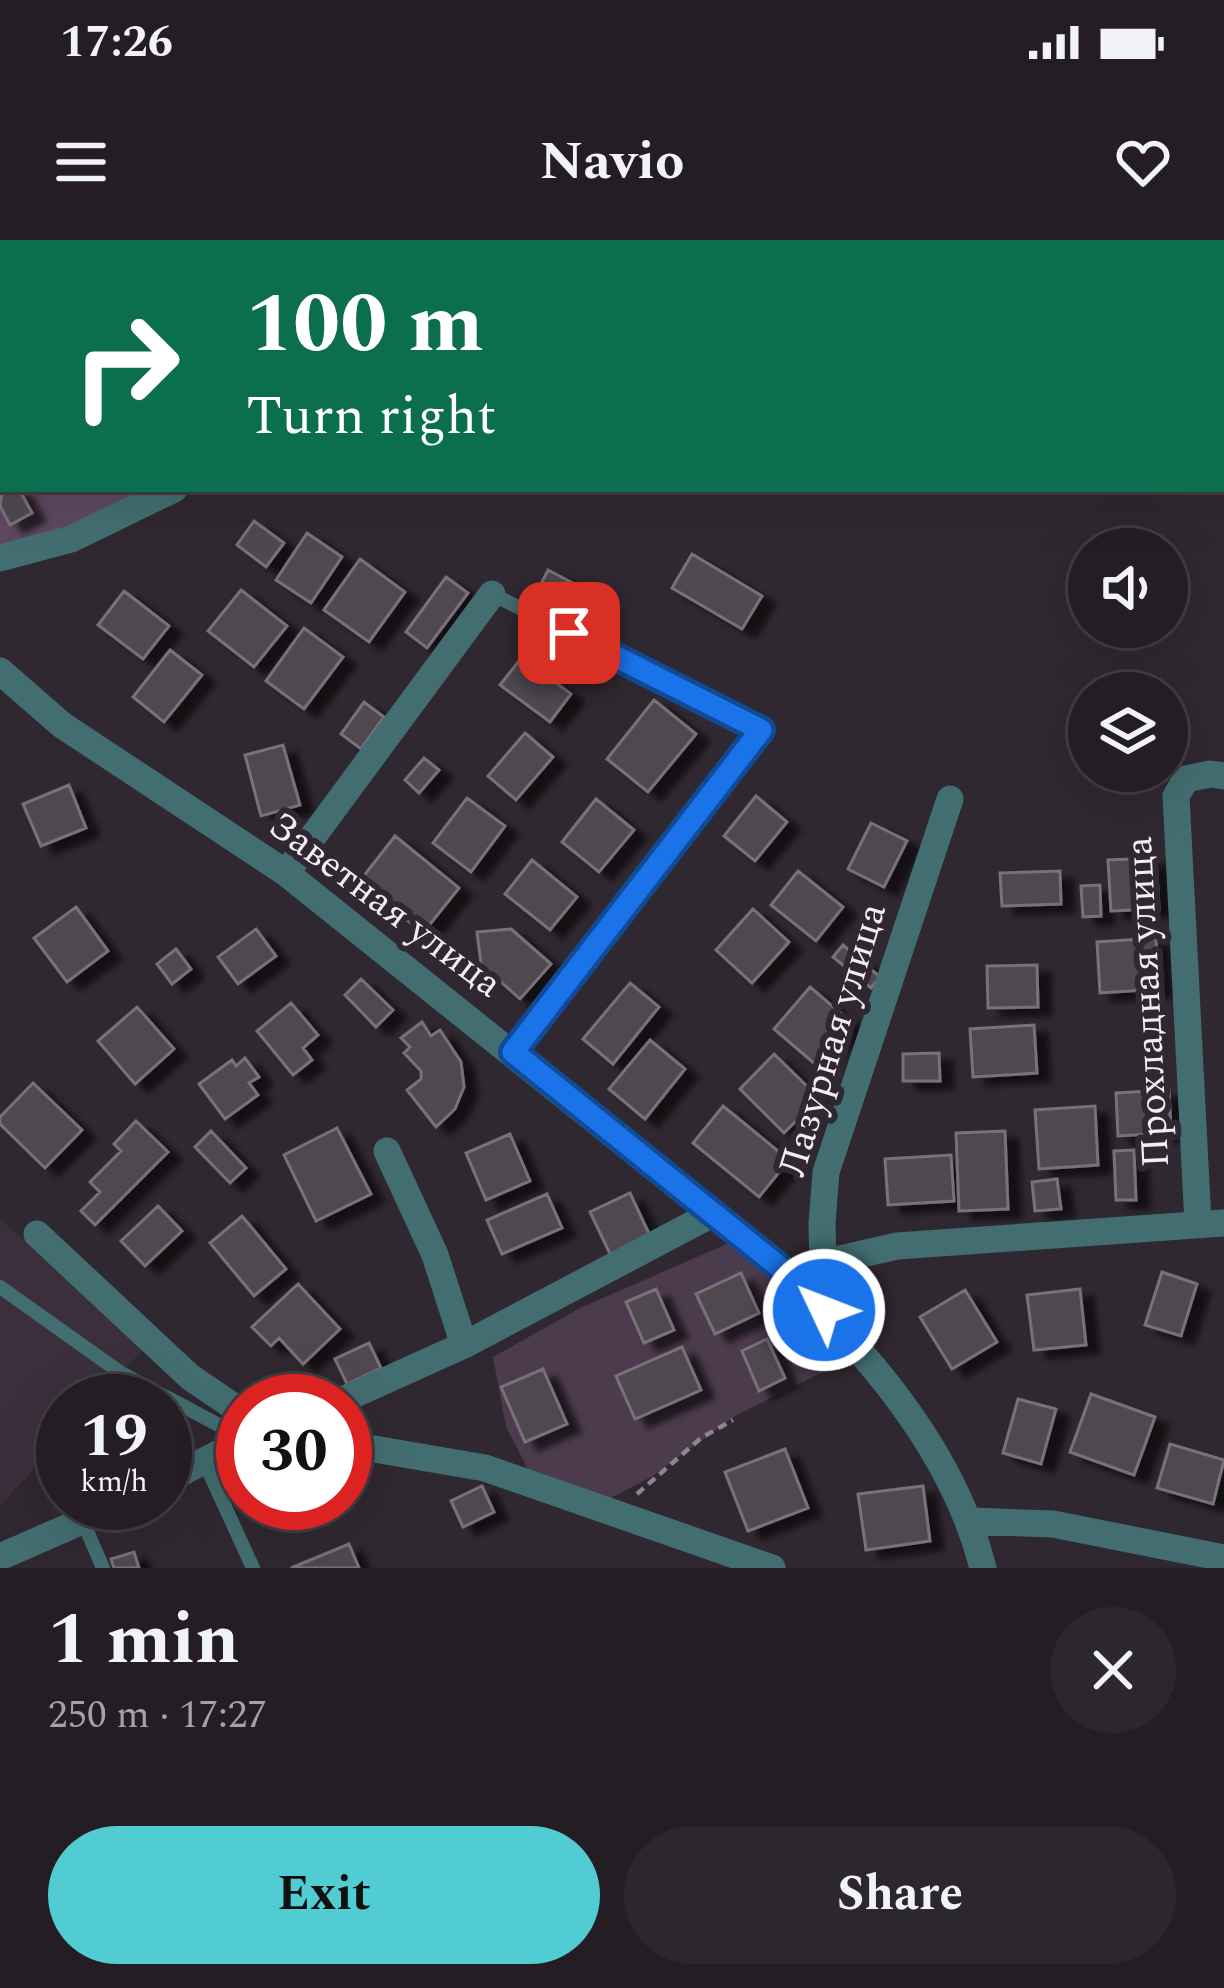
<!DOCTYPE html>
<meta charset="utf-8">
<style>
:root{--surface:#241e24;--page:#2c272c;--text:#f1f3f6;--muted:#a3a2a6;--line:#413c41;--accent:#51ccd2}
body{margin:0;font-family:Spectral,serif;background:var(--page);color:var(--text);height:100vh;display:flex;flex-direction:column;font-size:45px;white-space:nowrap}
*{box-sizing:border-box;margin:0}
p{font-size:39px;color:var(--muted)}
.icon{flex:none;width:66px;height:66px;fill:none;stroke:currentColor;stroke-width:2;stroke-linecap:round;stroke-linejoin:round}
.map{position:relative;height:1328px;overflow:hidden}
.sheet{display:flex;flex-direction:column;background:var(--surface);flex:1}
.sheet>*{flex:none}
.top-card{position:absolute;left:0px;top:0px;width:1224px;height:252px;box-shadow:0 12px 48px #0002,0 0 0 3px var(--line);background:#0b6e4f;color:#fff;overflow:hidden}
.controls{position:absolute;left:1068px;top:288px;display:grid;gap:24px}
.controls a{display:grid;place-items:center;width:120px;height:120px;border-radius:50%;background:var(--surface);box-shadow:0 12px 48px #0002,0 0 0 3px var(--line);font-size:60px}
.speed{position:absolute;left:36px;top:1134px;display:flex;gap:24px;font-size:60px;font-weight:700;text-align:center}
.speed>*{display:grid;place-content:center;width:156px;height:156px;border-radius:50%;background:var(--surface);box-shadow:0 12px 48px #0002,0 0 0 3px var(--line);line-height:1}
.speed small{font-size:30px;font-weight:400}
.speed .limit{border:18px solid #d22;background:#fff;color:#111}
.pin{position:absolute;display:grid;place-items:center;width:102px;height:102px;color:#fff;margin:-51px;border-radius:24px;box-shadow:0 6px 18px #0006}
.me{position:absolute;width:132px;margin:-66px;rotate:313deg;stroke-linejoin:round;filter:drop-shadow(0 0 9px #0008)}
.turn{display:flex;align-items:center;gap:42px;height:252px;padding:0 48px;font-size:54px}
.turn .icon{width:156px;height:156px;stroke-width:2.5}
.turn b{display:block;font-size:84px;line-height:102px}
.round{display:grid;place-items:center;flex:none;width:126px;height:126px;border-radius:63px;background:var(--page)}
.headline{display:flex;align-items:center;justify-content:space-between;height:204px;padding:0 48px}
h1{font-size:72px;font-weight:700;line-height:90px}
.cta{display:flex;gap:24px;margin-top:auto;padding:24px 48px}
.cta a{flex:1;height:138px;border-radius:72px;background:var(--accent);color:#111;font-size:48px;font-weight:700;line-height:138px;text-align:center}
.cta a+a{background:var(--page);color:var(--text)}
.status{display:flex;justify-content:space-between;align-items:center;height:84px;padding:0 60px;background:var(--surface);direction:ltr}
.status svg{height:33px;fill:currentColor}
header{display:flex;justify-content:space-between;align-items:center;height:156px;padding:0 48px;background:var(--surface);font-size:54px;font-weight:700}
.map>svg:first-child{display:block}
</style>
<div class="status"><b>17:26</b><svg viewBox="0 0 49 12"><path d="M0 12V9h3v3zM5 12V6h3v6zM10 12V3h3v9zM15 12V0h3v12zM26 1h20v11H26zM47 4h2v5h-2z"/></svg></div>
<header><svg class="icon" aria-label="menu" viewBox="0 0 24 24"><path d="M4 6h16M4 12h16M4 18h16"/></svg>Navio<svg class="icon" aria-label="heart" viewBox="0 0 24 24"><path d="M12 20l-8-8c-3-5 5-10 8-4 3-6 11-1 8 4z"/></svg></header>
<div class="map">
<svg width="1224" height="1328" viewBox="0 0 1224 1328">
<defs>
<filter id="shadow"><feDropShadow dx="13" dy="8" stdDeviation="3" flood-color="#0009"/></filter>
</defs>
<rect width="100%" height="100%" fill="#302830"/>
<path fill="#3b2f3c" d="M0 979 145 1107 96 1161H63V1197L0 1266Z"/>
<path fill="#4c3a4d" d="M736 1000 857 1115 735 1176 651 1237 609 1259 529 1231 506 1187 493 1117 580 1068Z"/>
<path fill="#5e4860" d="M0 0H553L3 3V249H177L0 314Z"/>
<path fill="#504850" stroke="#79707a" stroke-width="3" filter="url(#shadow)" d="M3 247 19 249 32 273 10 285 0 266Z
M254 281 284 303 266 327 237 305Z
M307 293 342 317 311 363 276 340Z
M692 314 762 356 742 389 672 348Z
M360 319 405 352 369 402 324 370Z
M548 330 599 357 583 388 532 362Z
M446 337 468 353 427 408 406 392Z
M241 350 287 386 254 427 208 391Z
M124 351 169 386 143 419 98 385Z
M304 388 343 417 304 469 266 441Z
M170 410 202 435 164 482 133 457Z
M522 417 571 454 550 482 500 445Z
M654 460 696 494 648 552 607 519Z
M364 462 384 477 361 509 341 494Z
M525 493 553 517 516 560 488 536Z
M283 505 300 565 261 576 245 515Z
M424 518 439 530 419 553 405 540Z
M69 545 86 588 41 606 23 564Z
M756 556 787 582 755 621 724 596Z
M467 558 505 586 471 632 433 603Z
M596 559 634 590 599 632 562 602Z
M871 583 907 601 884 647 848 629Z
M395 596 459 648 423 693 359 642Z
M1156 618 1159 669 1111 671 1108 620Z
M532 620 577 657 550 690 505 654Z
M798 631 843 667 816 701 771 665Z
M1060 631 1061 664 1002 666 1000 633Z
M1100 645 1101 676 1083 677 1081 646Z
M76 667 108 711 67 742 34 698Z
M753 669 789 702 752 743 716 710Z
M256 689 276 716 238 744 218 717Z
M511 689 551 724 520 759 481 724 477 692Z
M1156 698 1159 749 1100 753 1097 702Z
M843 705 880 737 871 748 833 717Z
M176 709 191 729 172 744 157 724Z
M1037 725 1038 767 988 768 987 726Z
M361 739 393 770 376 787 345 755Z
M630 743 659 767 613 824 583 799Z
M810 747 852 783 816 825 774 789Z
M291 763 318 795 303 808 312 820 293 835 257 791Z
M137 767 174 809 135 844 98 801Z
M422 782 431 796 440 790 461 822 464 847 455 869 436 887 407 850 421 839V831L404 813 410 807 401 798Z
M1034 785 1037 833 973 837 970 789Z
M650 800 685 829 645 879 609 849Z
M939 813 940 841H903V814Z
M774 814 819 858 784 893 740 849Z
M245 818 259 837 249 843 258 855 225 879 199 844 232 820 236 826Z
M33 843 82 890 45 928 0 884V877Z
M1169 850 1171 893 1118 896 1116 853Z
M723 866 789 920 759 957 693 903Z
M1095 866 1098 925 1039 929 1035 870Z
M136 881 168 912 95 985 81 971 100 952 90 942 121 911 114 904Z
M337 888 371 954 316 981 284 915Z
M211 891 246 928 230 943 195 907Z
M1005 891 1008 969 959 971 956 893Z
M510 894 530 941 486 960 466 913Z
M1134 910 1136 960H1116L1114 911Z
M951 915 954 961 888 965 885 919Z
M1057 939 1061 969 1035 971 1032 942Z
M630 953 651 998 611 1016 590 972Z
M547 954 562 988 502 1014 487 980Z
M158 966 182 991 145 1026 121 1001Z
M242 976 286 1029 254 1056 210 1003Z
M1162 1032 1197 1044 1181 1096 1145 1085Z
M741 1033 759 1073 715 1094 696 1054Z
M298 1044 340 1089 303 1124 279 1098 271 1106 252 1087Z
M656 1049 674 1090 644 1103 626 1062Z
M1080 1049 1086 1105 1034 1110 1027 1055Z
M965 1050 997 1102 952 1129 920 1077Z
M767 1099 785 1138 759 1151 742 1111Z
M369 1103 381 1128 347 1144 335 1119Z
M682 1107 701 1150 635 1179 616 1136Z
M543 1129 567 1184 525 1202 501 1147Z
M1091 1154 1155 1177 1134 1235 1070 1212Z
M1018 1159 1056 1169 1041 1224 1003 1213Z
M1170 1204 1224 1220 1213 1264 1157 1248Z
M785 1209 808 1268 748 1291 725 1232Z
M482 1246 494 1272 463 1287 451 1261Z
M923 1246 930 1301 866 1310 858 1254Z
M349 1304 359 1328H291Z
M134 1312 139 1328H114L111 1319Z"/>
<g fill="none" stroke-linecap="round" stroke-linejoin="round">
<path stroke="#8b858c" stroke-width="4.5" stroke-dasharray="9 6" stroke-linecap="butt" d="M424 3V0
M583 3 588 0
M637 1254 701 1198 733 1180"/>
<path stroke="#436e71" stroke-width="14" d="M492 354 761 490
M0 1047 121 1133 243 1198
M204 1221 253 1328
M84 1284 103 1328"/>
<path stroke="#436e71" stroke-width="27" d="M0 318 71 299 174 249
M0 431 62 485 286 633 777 1026C865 1109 953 1209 983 1328
M286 633 492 354
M513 812 761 490
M387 911 435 1015 464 1105
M1198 983 1176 556 1186 539 1210 534 1224 536
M37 994 190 1137 243 1173
M823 1023 897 1006 1224 983
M824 1070 822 983 826 932 950 559
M340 1161 464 1105 714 973
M345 1204 485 1228 772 1328
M165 1241 243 1201
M971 1281 1053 1284 1224 1318
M0 1317 123 1263"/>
</g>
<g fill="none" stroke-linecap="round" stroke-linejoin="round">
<defs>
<path id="route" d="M569 393 761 490 513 812 777 1025 824 1070"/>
</defs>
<use href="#route" stroke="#114b97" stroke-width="30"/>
<use href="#route" stroke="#1a73e8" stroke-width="21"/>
</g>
<g text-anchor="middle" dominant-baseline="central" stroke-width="12" stroke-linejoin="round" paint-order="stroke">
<g font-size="39" fill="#f3eef4" stroke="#302830">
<text transform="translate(385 665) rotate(37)">Заветная улица</text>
<text transform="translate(1148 762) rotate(-93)">Прохладная улица</text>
<text transform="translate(833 800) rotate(-73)">Лазурная улица</text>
</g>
</g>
</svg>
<div class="controls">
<a><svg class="icon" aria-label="sound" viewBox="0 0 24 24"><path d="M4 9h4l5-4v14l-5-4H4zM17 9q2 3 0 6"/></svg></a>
<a><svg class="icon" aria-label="layers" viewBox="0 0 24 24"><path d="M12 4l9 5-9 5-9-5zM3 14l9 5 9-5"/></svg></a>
</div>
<div class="speed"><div>19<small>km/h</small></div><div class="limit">30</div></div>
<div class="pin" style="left:569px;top:393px;background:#d93025"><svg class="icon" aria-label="arrive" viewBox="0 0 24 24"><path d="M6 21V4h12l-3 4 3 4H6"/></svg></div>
<svg class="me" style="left:824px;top:1070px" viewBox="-20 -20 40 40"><circle r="17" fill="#1a73e8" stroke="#fff" stroke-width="3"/><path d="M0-11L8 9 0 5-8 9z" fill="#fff"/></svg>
<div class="top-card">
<div class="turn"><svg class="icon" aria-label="right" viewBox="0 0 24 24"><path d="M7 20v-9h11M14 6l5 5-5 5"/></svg><div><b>100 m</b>Turn right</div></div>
</div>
</div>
<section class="sheet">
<div class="headline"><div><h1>1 min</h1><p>250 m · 17:27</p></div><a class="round"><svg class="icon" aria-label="close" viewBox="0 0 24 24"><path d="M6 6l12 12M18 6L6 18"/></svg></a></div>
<div class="cta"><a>Exit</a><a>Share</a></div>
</section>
